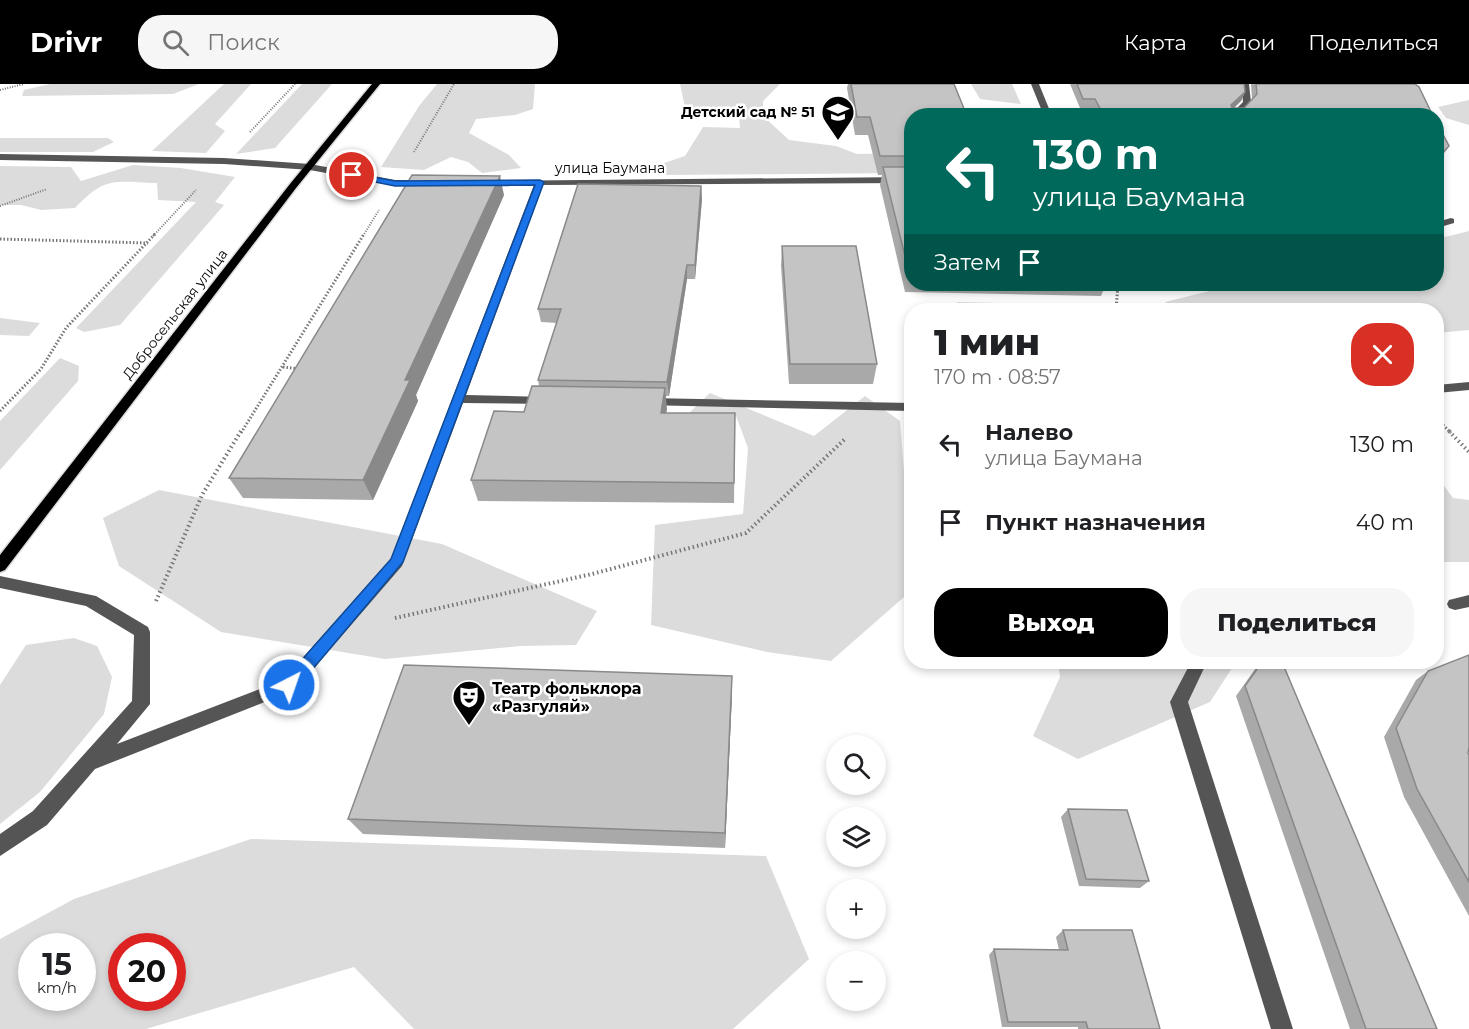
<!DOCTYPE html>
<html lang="ru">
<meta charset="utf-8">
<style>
:root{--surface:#fff;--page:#f6f6f6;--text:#202124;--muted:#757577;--accent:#000}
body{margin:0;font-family:Montserrat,sans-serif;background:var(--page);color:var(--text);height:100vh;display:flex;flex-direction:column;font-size:22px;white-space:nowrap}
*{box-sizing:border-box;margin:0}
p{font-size:20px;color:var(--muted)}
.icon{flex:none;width:33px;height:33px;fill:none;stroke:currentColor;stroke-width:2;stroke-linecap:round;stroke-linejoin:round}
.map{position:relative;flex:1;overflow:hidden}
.drawer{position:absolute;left:904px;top:219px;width:540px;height:366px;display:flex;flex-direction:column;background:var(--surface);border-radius:24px;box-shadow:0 3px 9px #0003}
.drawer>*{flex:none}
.guide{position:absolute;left:904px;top:24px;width:540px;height:183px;border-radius:24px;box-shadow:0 3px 9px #0003;background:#00695c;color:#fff;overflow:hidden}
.tools{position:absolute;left:826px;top:651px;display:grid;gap:12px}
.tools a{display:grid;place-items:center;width:60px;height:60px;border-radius:50%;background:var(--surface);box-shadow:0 3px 9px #0003;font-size:30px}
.speed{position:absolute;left:18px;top:849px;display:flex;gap:12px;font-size:30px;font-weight:700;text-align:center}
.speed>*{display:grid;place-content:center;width:78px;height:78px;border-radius:50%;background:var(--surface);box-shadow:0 3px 9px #0003;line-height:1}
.speed small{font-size:15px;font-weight:400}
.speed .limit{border:9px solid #d22;background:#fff;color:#111}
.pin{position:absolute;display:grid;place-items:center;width:51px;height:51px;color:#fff;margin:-26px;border:3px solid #fff;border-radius:50%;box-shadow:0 2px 6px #0007}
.me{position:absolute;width:66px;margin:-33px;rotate:41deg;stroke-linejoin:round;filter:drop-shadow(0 0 4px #0008)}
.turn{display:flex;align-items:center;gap:21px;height:126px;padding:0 30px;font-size:27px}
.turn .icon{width:78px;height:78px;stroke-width:2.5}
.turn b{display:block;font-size:42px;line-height:51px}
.then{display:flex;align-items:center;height:57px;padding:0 30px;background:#0003;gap:12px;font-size:22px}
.round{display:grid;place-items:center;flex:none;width:63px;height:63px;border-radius:24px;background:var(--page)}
.head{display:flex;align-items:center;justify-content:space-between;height:102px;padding:0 30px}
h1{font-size:36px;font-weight:800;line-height:45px}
.primary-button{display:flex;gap:12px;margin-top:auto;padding:12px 30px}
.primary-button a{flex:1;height:69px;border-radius:24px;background:var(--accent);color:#fff;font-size:24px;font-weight:800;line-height:69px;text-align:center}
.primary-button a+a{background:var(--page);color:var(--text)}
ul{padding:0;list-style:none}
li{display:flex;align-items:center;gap:18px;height:78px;padding:0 30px}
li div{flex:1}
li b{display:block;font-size:22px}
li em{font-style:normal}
header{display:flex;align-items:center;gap:36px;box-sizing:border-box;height:84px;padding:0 30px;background:var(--accent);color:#fff}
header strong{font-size:28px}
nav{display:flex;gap:33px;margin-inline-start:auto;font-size:21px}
.search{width:420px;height:54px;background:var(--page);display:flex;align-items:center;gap:15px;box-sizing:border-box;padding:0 21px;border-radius:24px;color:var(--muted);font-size:22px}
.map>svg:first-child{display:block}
</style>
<header>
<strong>Drivr</strong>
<div class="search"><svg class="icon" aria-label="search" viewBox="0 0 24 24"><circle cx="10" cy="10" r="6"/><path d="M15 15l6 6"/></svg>Поиск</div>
<nav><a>Карта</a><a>Слои</a><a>Поделиться</a></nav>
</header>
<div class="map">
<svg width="1469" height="945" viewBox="0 0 1469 945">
<rect width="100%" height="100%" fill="#fff"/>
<path fill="#dcdcdc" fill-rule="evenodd" d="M50 0H199L173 10 22 12 24 6Z
M224 0H251L215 40 225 47 206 69 152 67Z
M302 0H332L275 64 236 70Z
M437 0H535L533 25 515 31 476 35 469 49 509 71 521 84 482 89 468 78 451 73 424 86 381 83 419 22Z
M680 0H780L763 17V32L789 56 836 62 857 70 902 69 912 89 653 91 655 82 685 72 703 43 740 44 739 32 685 23Z
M971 0H1012L1021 20 980 15Z
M1469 16V41L1446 34 1438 23Z
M0 54H108L114 58 93 68H0Z
M133 81 181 84 235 93 215 118 224 121 120 241 84 248 76 244 196 118 158 116 157 99C115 98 106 91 75 124L41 126 21 121H0V82L71 83 81 97Z
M1469 147V246L1437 249V226H1172L1165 218 1238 200H1437V155Z
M957 218 1000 219 1015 226H953Z
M0 234 40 239 29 252 0 251Z
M60 274 79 282 78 297 0 386V337Z
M710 309 814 352 865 312 900 337 908 438H912V506L831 577 767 568 651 541 655 441 743 430 748 364 736 332 688 330Z
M1437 392 1453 414 1469 416V478H1443L1437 474Z
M159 406 442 460 597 527 576 561 520 562 385 575 221 548 119 482 103 434Z
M74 554 97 562 112 593 104 630 40 708 0 740V601L26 561Z
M1058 578H1236L1210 618 1078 675 1033 652 1060 593Z
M251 755 766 772 809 875 733 945H414L354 883 146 945H0V855L74 815ZM32 862H82V914H32ZM122 862H172V914H122Z"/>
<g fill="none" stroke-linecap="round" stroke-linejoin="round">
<defs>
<path id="major" d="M372 0H380L296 104 5 486 0 488V471L290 100Z"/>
</defs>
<use href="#major" stroke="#dbdbdb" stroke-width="3"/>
<path stroke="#777" stroke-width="2" stroke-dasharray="1 1.5" stroke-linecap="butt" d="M0 6 24 0
M250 48 295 0
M414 68 454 0
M0 122 47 105
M153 152 196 106
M363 152 379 126"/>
<path stroke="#777" stroke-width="3" stroke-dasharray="1.5 2" stroke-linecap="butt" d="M0 155 148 159
M1116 226 1118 200
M283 283 300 285
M0 327 41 285 66 244 155 150
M1438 336 1451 349
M241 349 364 150"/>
<path stroke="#777" stroke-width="4" stroke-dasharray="1.5 3" stroke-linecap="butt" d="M1449 347 1469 368
M156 517 202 411 241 347
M395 534 592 490 746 449 846 354"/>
<path fill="#555" fill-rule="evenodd" d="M1031 0H1039L1052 32H1044Z
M1241 0H1249L1251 18 1238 32H1229L1243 18Z
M0 70 224 74 310 80 395 96H426L431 99 426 102H395L310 86 224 80 0 76Z
M912 93V99L543 101 466 311 546 313 550 314 552 317 550 320 463 319 402 482 295 606 95 685 47 741 0 772V750L33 727 132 617 134 551 86 522 0 504V492L96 512 148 543 150 548V620L117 660 283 596 391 475 534 101 483 102 480 101V97Z
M1451 134 1454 135V139L1437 144V138Z
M1469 298V306L1437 309V301Z
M648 314 912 319V327L644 321 642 318Z
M1469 511V523L1455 526 1449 524 1447 520 1449 516Z
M1191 578H1207L1188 618 1293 945H1271L1170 618Z"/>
<use href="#major" fill="#000" fill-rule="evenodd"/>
</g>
<path fill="#a9a9a9" d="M848 0H954L912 32V200H1106L1101 212 905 208 880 101 882 91H878L868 51H855L847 4Z
M1070 0H1244L1245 8 1241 17 1234 24H1244L1252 15 1251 0H1415L1433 32H1096L1092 24H1080Z
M701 102 702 115 695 195H687L669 312H666V329H735L734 419 478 417 471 396 524 328 539 302 538 296 557 239 541 238 538 225Z
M504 111 416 311 418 317 373 416 243 414 229 394Z
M782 162 877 280 873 300H789L781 182Z
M1260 578H1282L1437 945H1350L1236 612Z
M1329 578H1338L1332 583Z
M1428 587 1469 671V832L1404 713 1384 653 1416 596Z
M732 592V610L725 764 363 750 348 735Z
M1068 725 1149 797 1140 804 1079 802 1061 733Z
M1063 846 1160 945H1078V943H1002L989 871 994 865 1059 866 1056 853Z"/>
<path fill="#898989" d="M1245 8 1241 17 1227 30 1231 21Z
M1449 62 1442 72 1437 78V75Z
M500 92 504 111 416 311 418 317 373 416 363 396 405 296Z
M701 102 702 115 695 195V181Z
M687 181V195L669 312 667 298Z
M665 304 667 325 663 349 661 329Z
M732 592V610L725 764V749Z"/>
<path fill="#c4c4c4" stroke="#898989" stroke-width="1.5" d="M851 0H954L967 32H912V72H880L870 33H857Z
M1077 0H1244L1245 8 1231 21 1232 24H1244L1257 10 1256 0H1415L1419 3 1433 32H1104L1095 15H1083Z
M1437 39 1449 62 1437 75Z
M883 83H912V188H909Z
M412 91 500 92 405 296H410L363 396 229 394Z
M578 100 701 102 695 181H687L667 298 538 296 561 225H538Z
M782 162H856L877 280H790Z
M532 302 665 304 661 329H735L734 399 471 396 494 327 524 328Z
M1469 571V663L1468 669 1469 671V798L1417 705 1396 644 1428 587Z
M1262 578H1282L1437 945H1366L1245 602Z
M404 581 732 592 725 749 348 735Z
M1068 725 1127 726 1149 797 1086 795Z
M1063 846H1132L1160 945H1088L1086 938H1008L994 865 1068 866Z"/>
<path fill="#1a73e8" stroke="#114b97" stroke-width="1.5" d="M352 89 395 97 540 96 544 98 403 478 295 606 289 608 284 606 282 601 284 596 391 475 535 101 395 102 350 93V90Z"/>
<defs>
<symbol id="school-pin" viewBox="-11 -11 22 30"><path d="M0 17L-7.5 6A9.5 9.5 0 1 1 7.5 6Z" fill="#000" stroke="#fff"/><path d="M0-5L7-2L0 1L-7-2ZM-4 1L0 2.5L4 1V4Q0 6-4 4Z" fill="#fff"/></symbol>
<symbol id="theatre-pin" viewBox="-11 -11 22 30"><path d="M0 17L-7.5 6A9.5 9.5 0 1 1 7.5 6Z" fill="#000" stroke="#fff"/><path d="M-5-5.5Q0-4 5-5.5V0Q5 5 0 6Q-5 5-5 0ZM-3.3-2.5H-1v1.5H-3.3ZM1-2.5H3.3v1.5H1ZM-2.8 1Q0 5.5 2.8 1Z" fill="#fff"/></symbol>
</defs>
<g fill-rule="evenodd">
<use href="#school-pin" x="819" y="9" width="38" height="52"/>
<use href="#theatre-pin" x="450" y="594" width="38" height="52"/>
</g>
<g text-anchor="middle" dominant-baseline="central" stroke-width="5" stroke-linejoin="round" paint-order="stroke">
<g font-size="14" font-weight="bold" fill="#000" stroke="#fff" text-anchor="end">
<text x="815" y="28">Детский сад № 51</text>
</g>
<g font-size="14" fill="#000" stroke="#fff">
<text x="610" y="84">улица Баумана</text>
<text transform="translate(175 230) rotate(-52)">Добросельская улица</text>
</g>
<g font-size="16" font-weight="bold" fill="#000" stroke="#fff" text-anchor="start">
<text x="492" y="604">Театр фольклора<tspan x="492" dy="18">«Разгуляй»</tspan></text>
</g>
</g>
</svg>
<div class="tools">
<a><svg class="icon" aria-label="search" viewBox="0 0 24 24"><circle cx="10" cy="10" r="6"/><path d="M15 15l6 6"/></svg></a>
<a><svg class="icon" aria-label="layers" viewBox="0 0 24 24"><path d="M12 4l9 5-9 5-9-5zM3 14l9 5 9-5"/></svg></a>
<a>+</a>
<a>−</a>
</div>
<div class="speed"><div>15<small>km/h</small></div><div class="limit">20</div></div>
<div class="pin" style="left:352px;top:91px;background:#d93025"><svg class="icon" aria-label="arrive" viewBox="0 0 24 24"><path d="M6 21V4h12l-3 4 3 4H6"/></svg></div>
<svg class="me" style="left:289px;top:601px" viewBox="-20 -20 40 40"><circle r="17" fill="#1a73e8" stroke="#fff" stroke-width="3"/><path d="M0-11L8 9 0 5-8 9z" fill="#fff"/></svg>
<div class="guide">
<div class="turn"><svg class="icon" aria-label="left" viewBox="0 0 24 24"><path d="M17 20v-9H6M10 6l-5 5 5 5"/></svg><div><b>130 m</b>улица Баумана</div></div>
<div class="then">Затем<svg class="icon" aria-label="arrive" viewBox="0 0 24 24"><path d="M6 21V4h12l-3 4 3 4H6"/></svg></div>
</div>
<section class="drawer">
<div class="head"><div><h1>1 мин</h1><p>170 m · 08:57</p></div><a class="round" style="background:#d93025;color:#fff"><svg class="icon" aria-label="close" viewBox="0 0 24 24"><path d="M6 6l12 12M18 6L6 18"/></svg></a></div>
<ul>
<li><svg class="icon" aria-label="left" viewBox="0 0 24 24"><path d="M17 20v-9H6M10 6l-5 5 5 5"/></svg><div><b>Налево</b><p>улица Баумана</p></div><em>130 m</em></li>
<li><svg class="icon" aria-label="arrive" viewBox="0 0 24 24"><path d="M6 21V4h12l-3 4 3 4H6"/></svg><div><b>Пункт назначения</b></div><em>40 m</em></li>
</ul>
<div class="primary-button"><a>Выход</a><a>Поделиться</a></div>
</section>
</div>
